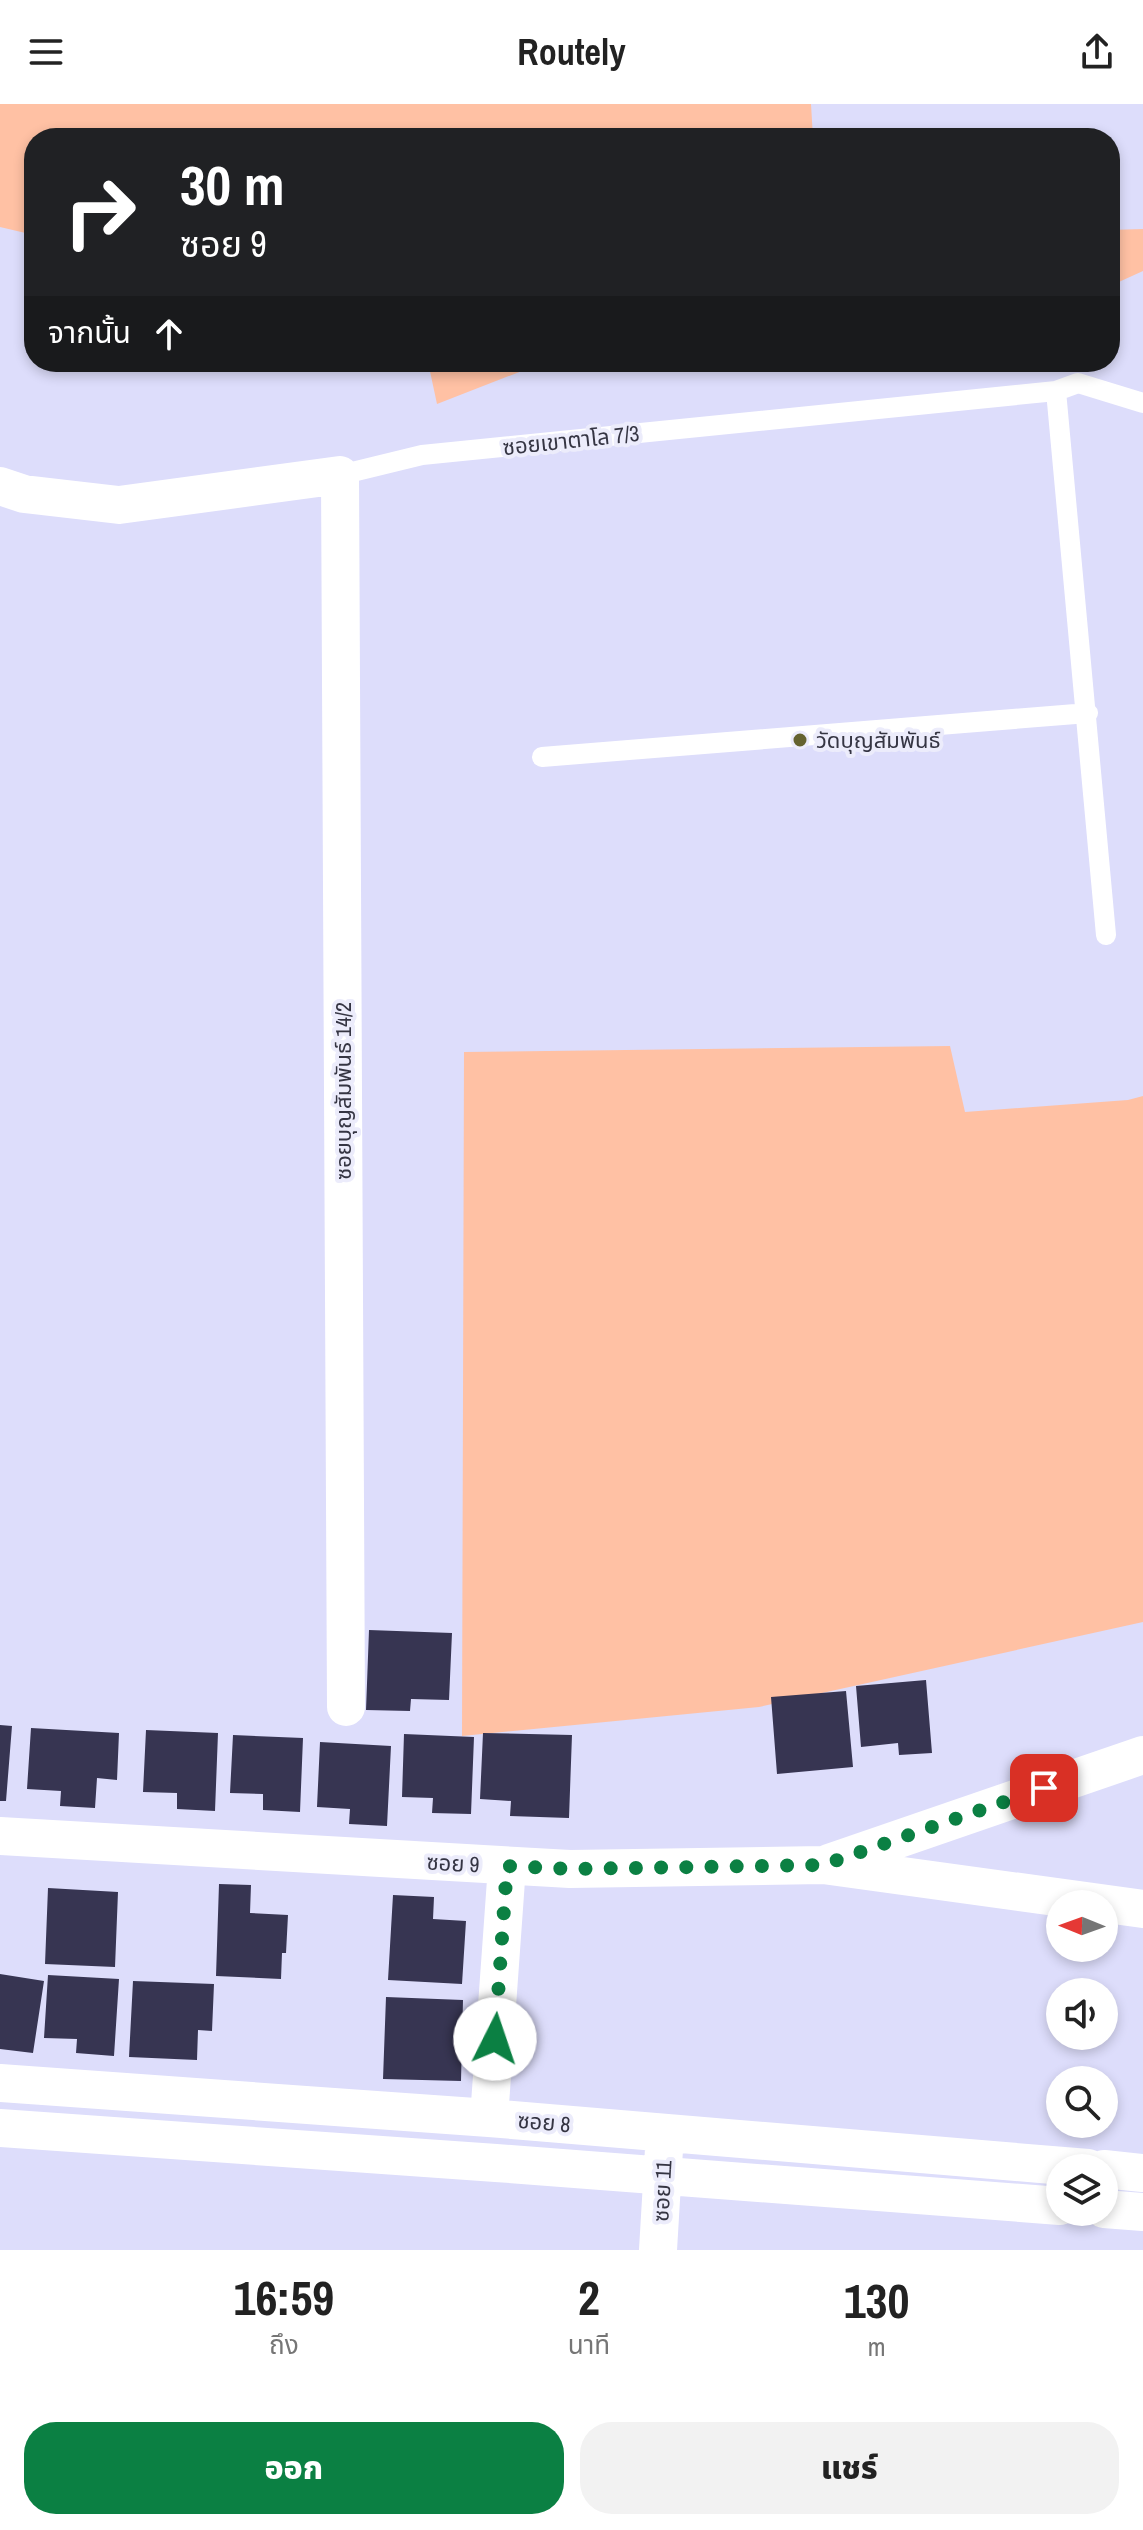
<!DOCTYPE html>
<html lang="th">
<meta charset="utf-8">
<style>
:root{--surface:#fff;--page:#f2f2f2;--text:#222;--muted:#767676;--accent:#0b8043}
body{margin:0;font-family:"Archivo Narrow","Noto Sans Thai",sans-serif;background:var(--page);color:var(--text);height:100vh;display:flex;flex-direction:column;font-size:30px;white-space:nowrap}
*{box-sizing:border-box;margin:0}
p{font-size:26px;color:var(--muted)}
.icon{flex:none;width:44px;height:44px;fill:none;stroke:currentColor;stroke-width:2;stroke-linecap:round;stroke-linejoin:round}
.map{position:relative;height:2146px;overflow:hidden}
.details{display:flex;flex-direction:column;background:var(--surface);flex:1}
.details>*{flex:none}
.top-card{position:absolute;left:24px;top:24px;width:1096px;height:244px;border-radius:32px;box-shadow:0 4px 12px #0003;background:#202124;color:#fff;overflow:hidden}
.needle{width:52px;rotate:271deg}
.buttons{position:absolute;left:1046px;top:1786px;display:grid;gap:16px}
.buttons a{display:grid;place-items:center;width:72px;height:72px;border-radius:50%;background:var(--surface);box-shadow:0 4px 12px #0003;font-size:40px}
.pin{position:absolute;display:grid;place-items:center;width:68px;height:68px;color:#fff;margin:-34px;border-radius:16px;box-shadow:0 4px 12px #0006}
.me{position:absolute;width:88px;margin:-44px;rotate:4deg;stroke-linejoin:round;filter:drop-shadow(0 0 6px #0008)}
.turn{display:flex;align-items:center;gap:28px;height:168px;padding:0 24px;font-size:36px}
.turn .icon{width:104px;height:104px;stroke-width:2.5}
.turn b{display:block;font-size:56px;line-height:68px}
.then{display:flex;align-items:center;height:76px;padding:0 24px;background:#0003;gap:16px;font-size:30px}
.eta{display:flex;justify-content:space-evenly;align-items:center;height:136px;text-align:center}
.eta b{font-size:48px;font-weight:800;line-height:56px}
.primary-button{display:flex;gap:16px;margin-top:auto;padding:16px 24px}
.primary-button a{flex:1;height:92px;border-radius:32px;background:var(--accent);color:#fff;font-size:32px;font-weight:800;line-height:92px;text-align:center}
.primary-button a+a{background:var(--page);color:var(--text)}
header{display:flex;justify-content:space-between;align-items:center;height:104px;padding:0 24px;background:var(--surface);font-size:36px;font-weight:800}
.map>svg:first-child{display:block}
</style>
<header><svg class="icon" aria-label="menu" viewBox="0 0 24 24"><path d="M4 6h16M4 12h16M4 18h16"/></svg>Routely<svg class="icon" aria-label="share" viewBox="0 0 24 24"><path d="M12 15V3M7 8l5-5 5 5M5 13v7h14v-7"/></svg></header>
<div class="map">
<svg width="1143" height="2146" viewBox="0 0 1143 2146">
<rect width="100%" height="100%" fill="#ddddfb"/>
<path fill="#ffc1a4" d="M0 0H811L813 34H34V131L0 123Z
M1143 125V167L1110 182V126Z
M428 258H545L437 300Z
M950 942 965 1008 1128 996 1143 992V1518L759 1603 462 1632 464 948Z"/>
<path fill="#373552" d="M369 1526 452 1529 449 1596 411 1595 410 1607 366 1606Z
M926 1576 932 1649 899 1651 898 1639 861 1643 856 1582Z
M846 1587 853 1663 777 1670 771 1593Z
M0 1621 12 1622 6 1697H0Z
M31 1624 119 1629 117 1676 97 1674 95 1704 60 1702 61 1687 27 1685Z
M146 1626 218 1629 215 1707 177 1705V1689L143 1688Z
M483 1629 572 1631 569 1714 510 1712 511 1697 480 1695Z
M404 1630 474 1633 471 1710 432 1709 433 1694 402 1693Z
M233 1631 303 1634 300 1708 263 1706V1690L230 1689Z
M320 1638 391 1642 387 1722 349 1720 350 1705 317 1703Z
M219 1780 251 1781 250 1809 288 1811 286 1849H282L281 1875 216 1872Z
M48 1784 118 1788 115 1863 45 1860Z
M393 1791 434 1793 433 1815 466 1817 462 1880 388 1876Z
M0 1870 44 1877 33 1949 0 1945Z
M48 1871 119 1875 114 1952 76 1949 77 1935 44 1934Z
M133 1877 214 1880 212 1927 198 1926 197 1956 129 1953Z
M386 1893 463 1896 461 1977 383 1975Z"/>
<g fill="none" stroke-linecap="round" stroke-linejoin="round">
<path stroke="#fff" stroke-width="20" d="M1056 287 1106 831
M340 371 422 351 1056 287 1078 279 1143 299
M542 653 1088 609"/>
<path stroke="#fff" stroke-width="38" d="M0 382 24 390 119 401 340 371 346 1603
M0 1732 570 1765 823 1761 1143 1805
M829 1759 1143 1651
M0 1979 489 2014 1088 2064
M489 2014 507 1762
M0 2024 496 2059 1060 2102
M1104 2065 1143 2069
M1104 2105 1143 2108
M658 2146 664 2045"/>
</g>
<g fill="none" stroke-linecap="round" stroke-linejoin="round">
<path stroke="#0b8043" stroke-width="14" stroke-dasharray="0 25.2" d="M495 1935 507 1762 570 1765 823 1761 1044 1684"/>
</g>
<circle fill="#656330" stroke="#ececfb" stroke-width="3" cx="800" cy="636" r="8"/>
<g text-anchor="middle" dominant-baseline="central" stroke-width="8" stroke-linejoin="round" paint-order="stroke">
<g font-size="22" fill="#353543" stroke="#ececfb">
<text transform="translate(571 336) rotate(-6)">ซอยเขาตาโล 7/3</text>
<text transform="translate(343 987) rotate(-90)">ซอยบุญสัมพันธ์ 14/2</text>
<text transform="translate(453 1759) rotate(3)">ซอย 9</text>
<text transform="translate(544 2018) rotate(5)">ซอย 8</text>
<text transform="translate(662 2087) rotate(-87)">ซอย 11</text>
</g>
<g font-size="22" fill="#353543" stroke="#ececfb" text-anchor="start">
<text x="816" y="636">วัดบุญสัมพันธ์</text>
</g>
</g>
</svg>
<div class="buttons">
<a><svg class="needle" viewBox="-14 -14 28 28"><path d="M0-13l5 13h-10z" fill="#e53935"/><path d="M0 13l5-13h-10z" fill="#767676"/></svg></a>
<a><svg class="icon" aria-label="sound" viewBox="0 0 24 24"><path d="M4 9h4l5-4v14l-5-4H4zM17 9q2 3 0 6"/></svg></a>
<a><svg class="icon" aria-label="search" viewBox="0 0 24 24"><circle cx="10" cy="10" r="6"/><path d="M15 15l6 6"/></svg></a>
<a><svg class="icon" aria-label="layers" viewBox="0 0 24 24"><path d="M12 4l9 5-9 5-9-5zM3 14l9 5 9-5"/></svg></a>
</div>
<div class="pin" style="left:1044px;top:1684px;background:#d93025"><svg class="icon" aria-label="arrive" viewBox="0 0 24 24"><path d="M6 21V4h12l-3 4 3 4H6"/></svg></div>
<svg class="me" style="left:495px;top:1935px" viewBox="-20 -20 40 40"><circle r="19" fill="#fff"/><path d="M0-13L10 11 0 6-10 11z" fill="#0b8043"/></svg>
<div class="top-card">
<div class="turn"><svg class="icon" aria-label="right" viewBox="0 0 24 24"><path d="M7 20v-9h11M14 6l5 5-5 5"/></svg><div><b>30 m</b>ซอย 9</div></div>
<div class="then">จากนั้น<svg class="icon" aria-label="ahead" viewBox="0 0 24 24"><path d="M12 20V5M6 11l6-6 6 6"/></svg></div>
</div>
</div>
<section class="details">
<div class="eta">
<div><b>16:59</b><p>ถึง</p></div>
<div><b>2</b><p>นาที</p></div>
<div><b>130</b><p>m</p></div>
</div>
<div class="primary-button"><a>ออก</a><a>แชร์</a></div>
</section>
